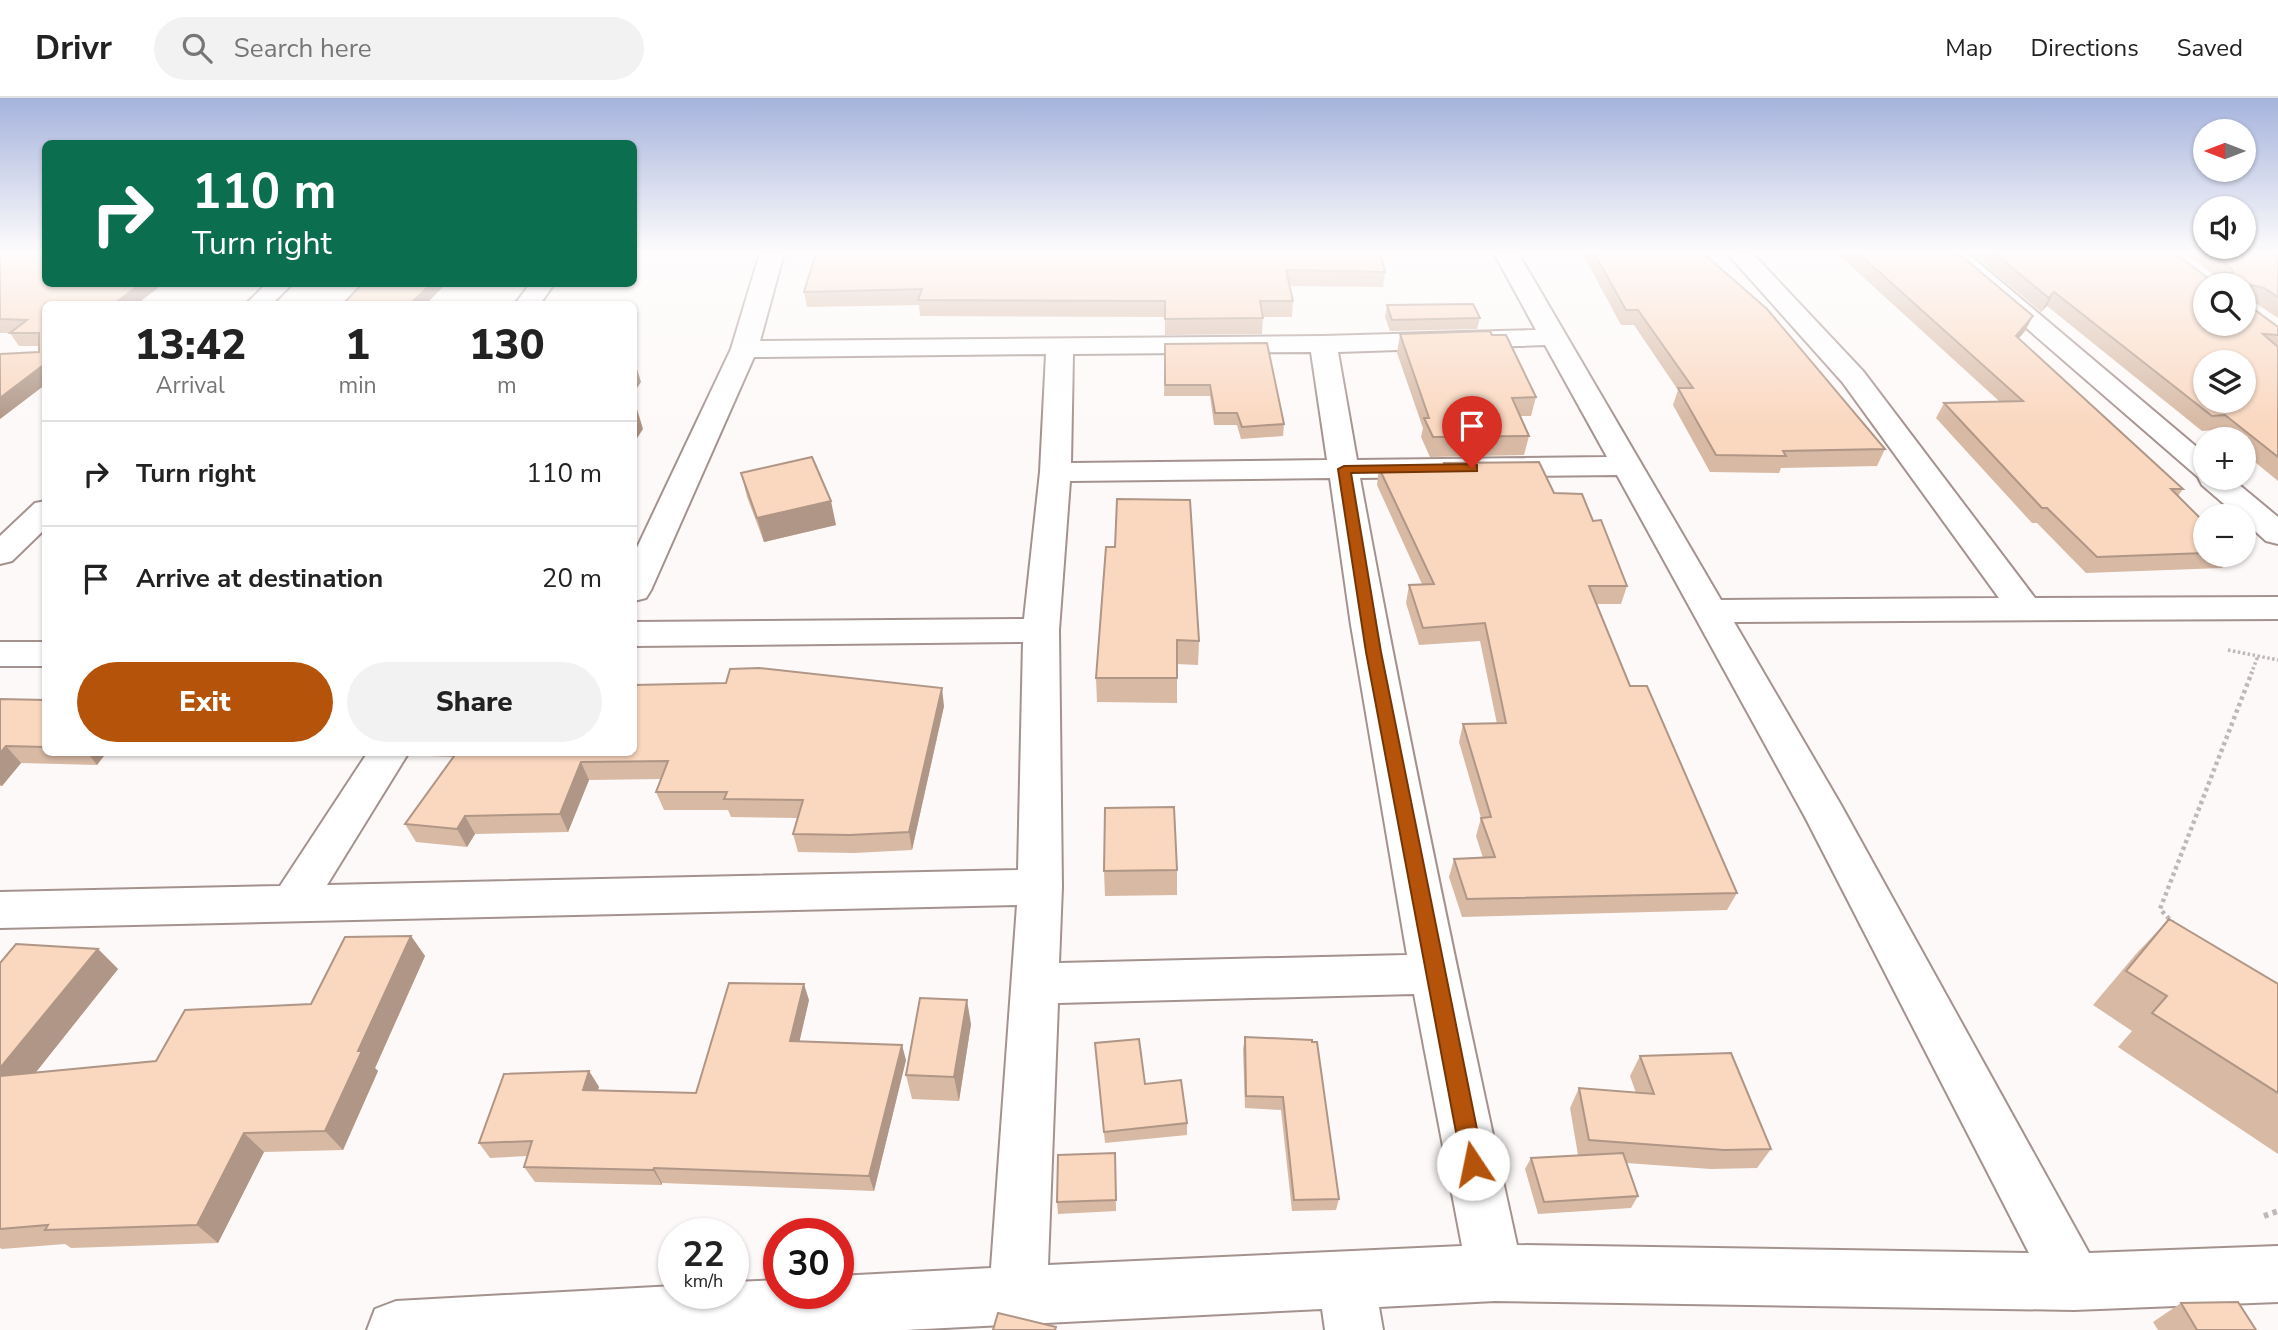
<!DOCTYPE html>
<meta charset="utf-8">
<style>
:root{--surface:#fff;--page:#f2f2f2;--text:#222;--muted:#767676;--line:#e0e0e0;--accent:#b45309}
body{margin:0;font-family:"Nunito Sans",sans-serif;background:var(--page);color:var(--text);height:100vh;display:flex;flex-direction:column;font-size:26px;white-space:nowrap}
*{box-sizing:border-box;margin:0}
p{font-size:23px;color:var(--muted)}
.icon{flex:none;width:38px;height:38px;fill:none;stroke:currentColor;stroke-width:2;stroke-linecap:round;stroke-linejoin:round}
.map{position:relative;flex:1;overflow:hidden}
.panel{position:absolute;left:42px;top:203px;width:595px;height:455px;display:flex;flex-direction:column;background:var(--surface);border-radius:10px;box-shadow:0 2px 5px #0004}
.panel>*{flex:none}
.guide{position:absolute;left:42px;top:42px;width:595px;height:147px;border-radius:10px;box-shadow:0 2px 5px #0004;background:#0b6e4f;color:#fff;overflow:hidden}
.needle{width:46px;rotate:270deg}
.buttons{position:absolute;left:2193px;top:21px;display:grid;gap:14px}
.buttons a{display:grid;place-items:center;width:63px;height:63px;border-radius:50%;background:var(--surface);box-shadow:0 2px 5px #0004;font-size:35px}
.speed{position:absolute;left:658px;top:1120px;display:flex;gap:14px;font-size:35px;font-weight:700;text-align:center}
.speed>*{display:grid;place-content:center;width:91px;height:91px;border-radius:50%;background:var(--surface);box-shadow:0 2px 5px #0004;line-height:1}
.speed small{font-size:18px;font-weight:400}
.speed .limit{border:10px solid #d22;background:#fff;color:#111}
.pin{position:absolute;display:grid;place-items:center;width:60px;height:60px;color:#fff;margin:-72px -30px;border-radius:50% 50% 50% 0;rotate:-45deg;box-shadow:0 0 7px #0007}
.pin .icon{rotate:45deg}
.me{position:absolute;width:77px;margin:-38px;rotate:349deg;stroke-linejoin:round;filter:drop-shadow(0 0 5px #0008)}
.turn{display:flex;align-items:center;gap:24px;height:147px;padding:0 35px;font-size:32px}
.turn .icon{width:91px;height:91px;stroke-width:2.5}
.turn b{display:block;font-size:49px;line-height:60px}
.eta{display:flex;justify-content:space-evenly;align-items:center;height:119px;text-align:center}
.eta b{font-size:42px;font-weight:800;line-height:49px}
.cta{display:flex;gap:14px;margin-top:auto;padding:14px 35px}
.cta a{flex:1;height:80px;border-radius:42px;background:var(--accent);color:#fff;font-size:28px;font-weight:800;line-height:80px;text-align:center}
.cta a+a{background:var(--page);color:var(--text)}
ul{padding:0;list-style:none}
li{display:flex;align-items:center;gap:21px;height:105px;padding:0 35px;border-top:2px solid var(--line)}
li div{flex:1}
li b{display:block;font-size:26px}
li em{font-style:normal}
header{display:flex;align-items:center;gap:42px;box-sizing:border-box;height:98px;padding:0 35px;background:var(--surface);border-bottom:2px solid var(--line)}
header strong{font-size:33px}
nav{display:flex;gap:38px;margin-inline-start:auto;font-size:24px}
.search{width:490px;height:63px;background:var(--page);display:flex;align-items:center;gap:18px;box-sizing:border-box;padding:0 24px;border-radius:38px;color:var(--muted);font-size:26px}
.map>svg:first-child{display:block}
</style>
<header>
<strong>Drivr</strong>
<div class="search"><svg class="icon" aria-label="search" viewBox="0 0 24 24"><circle cx="10" cy="10" r="6"/><path d="M15 15l6 6"/></svg>Search here</div>
<nav><a>Map</a><a>Directions</a><a>Saved</a></nav>
</header>
<div class="map">
<svg width="2278" height="1232" viewBox="0 0 2278 1232">
<rect width="100%" height="100%" fill="#fdf9f8"/>
<g fill="none" stroke-linecap="round" stroke-linejoin="round">
<defs>
<path id="minor" d="M760 155H784L760 243 1323 238 1536 232 1494 155H1518L1721 502 1999 500 1843 285 1727 155H1752L1863 273 2035 500 2278 499V521L1734 524 1841 707 2089 1155 2278 1148V1204L2074 1212 1495 1203 1379 1209 1383 1232H1325L1322 1211 905 1232H367L375 1211 396 1203 674 1188V1195H733V1184L779 1182V1195H838V1178L991 1170 1017 807 0 830V794L280 788 368 654H409L327 787 1018 772 1023 544 634 548V524L1024 521 1040 374 1046 256 754 259 651 492 646 500 634 503V456L731 251ZM1545 247 1607 359 1357 362 1338 254ZM1311 254 1327 362 1071 365 1073 256ZM1617 377 1805 719 2029 1155 1517 1147C1461 892 1407 637 1360 380ZM1330 380 1351 527 1407 857 1059 865 1062 789 1059 532 1070 383ZM1414 896 1462 1148 1048 1167 1058 905Z
M1940 155H1967L2205 356V380H2231L2278 419V446L2266 443 2244 423V418H2238L2202 387 2198 379Z
M266 186H292L272 206H246Z
M530 186H554L540 206H515Z
M46 403V430L12 463 0 466V438L35 405Z
M0 544H46V568H0Z"/>
</defs>
<use href="#minor" stroke="#a4928e" stroke-width="4"/>
<path stroke="#beb9b8" stroke-width="3.5" stroke-dasharray="2.5 2.5" stroke-linecap="butt" d="M2228 552 2278 562
M2251 576 2258 558"/>
<path stroke="#beb9b8" stroke-width="4.5" stroke-dasharray="3.5 3.5" stroke-linecap="butt" d="M2174 826 2160 811 2252 574"/>
<path stroke="#beb9b8" stroke-width="6" stroke-dasharray="4.5 4.5" stroke-linecap="butt" d="M2264 1118 2278 1113"/>
<use href="#minor" fill="#fff" fill-rule="evenodd"/>
</g>
<path fill="#d7b9a4" d="M0 155 46 186H163L137 206H46V286L0 321V256L39 254V248H19L10 235H0Z
M816 155 1385 174 1383 189 1290 188 1293 203 1292 219H1263L1262 236 1165 237V219L920 218 919 207 807 209 804 194Z
M1582 155H1703L1885 351 1877 368 1781 370 1779 375 1710 374 1673 307 1678 292 1634 227H1621Z
M1842 155H1958L2033 218 2025 233 2018 241 2183 391 2178 398 2205 425V457H2232L2222 470 2086 475 2037 425H2032L1936 320 1944 305 1999 303 1841 159Z
M1971 155H2175L2209 181H2213L2215 178 2185 155H2278V220L2254 204 2251 203V209L2278 229V383L2244 355V341H2226L2215 332 2202 333 2047 208 2041 214Z
M1387 207 1480 220 1477 231 1390 233 1385 219Z
M1400 236 1492 237 1536 299 1531 318H1520L1529 338 1524 357 1430 359 1421 339 1423 330 1397 255Z
M1165 246 1284 326 1283 338 1241 341 1237 327H1214L1210 298H1164Z
M1444 365 1554 395 1593 423 1627 488 1621 506H1597L1630 588 1737 795 1727 812 1462 819 1449 779 1454 761 1483 760 1476 738 1481 720 1459 644 1463 626H1497L1480 543 1419 547 1406 505 1409 487 1422 486 1377 387 1379 370 1442 372Z
M741 375 836 427 764 444 747 399Z
M1106 449 1199 543 1198 567 1177 566V605L1097 604 1096 580Z
M0 601 46 602V654H107L97 667 21 665 2 688H0Z
M944 608 912 752 854 755 798 754 793 736 798 720 731 719 728 712H664L656 694 661 681 589 682 568 734 475 736 467 749 416 744 405 726 454 659 429 658 426 654H634Z
M1177 772V797L1105 798 1104 773Z
M2169 821 2278 886V1056L2118 949 2132 933 2093 907 2136 856Z
M411 838 425 858 375 970 378 973 343 1052 264 1054 218 1145 71 1150 65 1146 2 1151 0 1150V865L98 851 118 871 36 974 156 963 311 906Z
M809 902 799 943 906 962 874 1093 662 1085V1087L535 1084 524 1069 527 1058 490 1060 479 1045 589 973 599 989 597 993 696 995Z
M971 926 959 1003 912 1001 906 977Z
M1245 939 1312 942 1339 1101 1336 1112 1292 1113 1281 1012 1245 1010 1243 951Z
M1095 945 1145 986 1187 1025V1037L1105 1045Z
M1640 958 1771 1051 1757 1070 1711 1071 1626 1065 1638 1098 1631 1110 1538 1116 1525 1071 1531 1060 1578 1057 1570 1010 1579 990 1636 995 1630 978Z
M1115 1055 1116 1113 1058 1116 1057 1104Z
M2181 1205 2256 1232H2158L2153 1224Z"/>
<path fill="#af9686" d="M140 186H163L137 206H114Z
M431 186H446L426 206H410Z
M2054 194 2047 208 2041 214 2049 200Z
M2033 218 2025 233 2008 253 2016 238Z
M635 264 641 284 634 295V266Z
M46 265V286L0 321V300Z
M637 311 643 331 634 345V316Z
M831 403 836 427 764 444 757 420Z
M942 590 944 608 912 752 909 734Z
M6 648 21 665 2 688 0 686V655Z
M87 654H107L97 667Z
M581 664 589 682 568 734 560 716Z
M465 718 475 736 467 749 457 731Z
M411 838 425 858 375 970 378 973 343 1052 325 1033 358 953Z
M98 851 118 871 17 998 0 984V970Z
M804 886 809 902 796 959 790 943Z
M967 902 971 926 959 1003 954 979Z
M902 947 906 962 874 1093 869 1078Z
M589 973 599 989 593 1008 583 992Z
M244 1035 264 1054 218 1145 197 1127Z
M654 1070 662 1085V1087L653 1072Z"/>
<path fill="#fad7bf" stroke="#af9686" stroke-width="2" fill-rule="evenodd" d="M0 155H46V186H140L114 206H46V265L0 300V256L39 254V235H10L27 222 0 221Z
M816 155H1380L1385 174 1286 172 1293 203H1260L1263 220 1165 221V203L918 202 922 191 804 194Z
M1594 155H1703L1767 211 1885 351 1783 353 1786 358 1716 357 1678 290H1693L1638 212H1626Z
M1858 155H1958L2033 218 2016 238 2183 391H2171L2205 425V455L2097 459 2047 410H2042L1944 305 2023 303Z
M1994 155H2175L2209 181H2215L2216 176 2233 175 2232 171 2211 155H2278V199L2264 190 2251 187V209L2278 229V237L2263 236 2278 249V359L2225 317 2212 318 2054 194 2049 200ZM2205 187H2244V226H2205ZM2205 264H2244V303H2205Z
M362 186H431L410 206H343Z
M1473 206 1480 220 1392 222 1387 207Z
M1490 233 1492 237H1506L1536 299 1512 300 1529 338 1433 339 1424 320H1429L1400 236Z
M1267 245 1284 326 1242 329 1237 315H1215L1210 287H1165V246Z
M812 359 831 403 757 420 741 375Z
M1539 364 1554 395 1582 396 1593 423 1601 422 1627 488H1589L1630 588H1647L1737 795 1467 801 1454 761 1495 759 1481 720 1491 719 1463 626 1506 625 1485 525 1423 530 1409 487 1434 486 1379 370 1447 372 1444 365Z
M1117 401 1190 402 1199 543 1177 542V580H1096L1106 449H1115Z
M759 570 942 590 909 734 850 737 793 736 803 702 724 701 727 694H656L668 663 581 664 560 716 465 718 457 731 405 726 457 654H634V587L726 585 730 571Z
M0 601 46 602V649L6 648 0 655Z
M1174 709 1177 772 1104 773 1105 710Z
M2169 821 2278 886V995L2152 915 2167 898 2126 873Z
M411 838 358 953H362L325 1033 244 1035 197 1127 45 1132 48 1127 0 1131V978L156 963 185 912 311 906 345 839Z
M16 846 98 851 0 970V865Z
M729 885 804 886 790 943 902 947 869 1078 654 1070 653 1072 524 1069 532 1043 479 1045 504 976 589 973 583 992 696 995Z
M920 900 967 902 954 979 906 977Z
M1245 939 1312 942V944H1317L1339 1101 1294 1102 1283 999 1246 998Z
M1139 941 1145 986 1181 982 1187 1025 1104 1034 1095 945Z
M1731 955 1771 1051 1724 1052 1589 1042 1579 990 1654 996 1640 958Z
M1115 1055 1116 1102 1057 1104 1058 1057Z
M1623 1055 1638 1098 1544 1104 1531 1060Z
M2238 1204 2256 1232H2197L2181 1205Z
M998 1215 1056 1229 1055 1232H993Z"/>
<linearGradient id="sky" x2="0" y2="1"><stop stop-color="#a5b3dc"/><stop offset="0.47" stop-color="#fefcfc"/><stop offset="1" stop-color="#fefcfc" stop-opacity="0"/></linearGradient>
<rect width="2278" height="328" fill="url(#sky)"/>
<path fill="#b45309" stroke="#753606" stroke-width="2" d="M1472 366 1477 367V373L1351 375 1381 554 1484 1066 1480 1074 1473 1077 1465 1074 1462 1066 1366 554 1338 371 1344 368Z"/>
</svg>
<div class="buttons">
<a><svg class="needle" viewBox="-14 -14 28 28"><path d="M0-13l5 13h-10z" fill="#e53935"/><path d="M0 13l5-13h-10z" fill="#767676"/></svg></a>
<a><svg class="icon" aria-label="sound" viewBox="0 0 24 24"><path d="M4 9h4l5-4v14l-5-4H4zM17 9q2 3 0 6"/></svg></a>
<a><svg class="icon" aria-label="search" viewBox="0 0 24 24"><circle cx="10" cy="10" r="6"/><path d="M15 15l6 6"/></svg></a>
<a><svg class="icon" aria-label="layers" viewBox="0 0 24 24"><path d="M12 4l9 5-9 5-9-5zM3 14l9 5 9-5"/></svg></a>
<a>+</a>
<a>−</a>
</div>
<div class="speed"><div>22<small>km/h</small></div><div class="limit">30</div></div>
<div class="pin" style="left:1472px;top:370px;background:#d93025"><svg class="icon" aria-label="arrive" viewBox="0 0 24 24"><path d="M6 21V4h12l-3 4 3 4H6"/></svg></div>
<svg class="me" style="left:1473px;top:1066px" viewBox="-20 -20 40 40"><circle r="19" fill="#fff"/><path d="M0-13L10 11 0 6-10 11z" fill="#b45309"/></svg>
<div class="guide">
<div class="turn"><svg class="icon" aria-label="right" viewBox="0 0 24 24"><path d="M7 20v-9h11M14 6l5 5-5 5"/></svg><div><b>110 m</b>Turn right</div></div>
</div>
<section class="panel">
<div class="eta">
<div><b>13:42</b><p>Arrival</p></div>
<div><b>1</b><p>min</p></div>
<div><b>130</b><p>m</p></div>
</div>
<ul>
<li><svg class="icon" aria-label="right" viewBox="0 0 24 24"><path d="M7 20v-9h11M14 6l5 5-5 5"/></svg><div><b>Turn right</b></div><em>110 m</em></li>
<li><svg class="icon" aria-label="arrive" viewBox="0 0 24 24"><path d="M6 21V4h12l-3 4 3 4H6"/></svg><div><b>Arrive at destination</b></div><em>20 m</em></li>
</ul>
<div class="cta"><a>Exit</a><a>Share</a></div>
</section>
</div>
